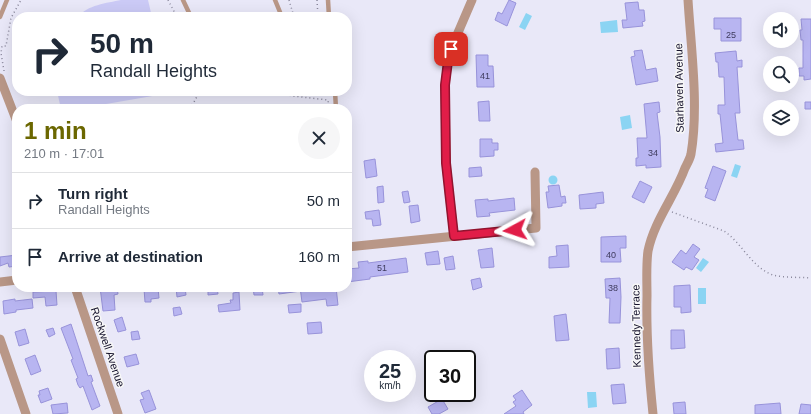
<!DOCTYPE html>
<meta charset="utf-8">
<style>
:root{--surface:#fff;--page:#f6f6f7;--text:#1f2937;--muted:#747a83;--line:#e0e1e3;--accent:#6b6700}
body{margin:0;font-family:Arial,sans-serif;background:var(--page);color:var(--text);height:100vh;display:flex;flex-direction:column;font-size:15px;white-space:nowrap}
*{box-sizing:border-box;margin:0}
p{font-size:13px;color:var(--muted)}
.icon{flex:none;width:22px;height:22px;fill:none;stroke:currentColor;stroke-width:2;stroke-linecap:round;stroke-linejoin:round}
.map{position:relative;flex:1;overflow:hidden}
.drawer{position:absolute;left:12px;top:104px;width:340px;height:188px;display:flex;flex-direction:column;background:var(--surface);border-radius:16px;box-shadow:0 4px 16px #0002}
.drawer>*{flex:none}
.banner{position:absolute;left:12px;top:12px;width:340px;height:84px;border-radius:16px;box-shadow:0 4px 16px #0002;background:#fff;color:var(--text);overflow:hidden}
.tools{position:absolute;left:763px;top:12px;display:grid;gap:8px}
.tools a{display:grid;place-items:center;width:36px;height:36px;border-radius:50%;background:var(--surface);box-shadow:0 4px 16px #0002;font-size:20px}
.speed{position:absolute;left:364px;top:350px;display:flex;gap:8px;font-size:20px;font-weight:700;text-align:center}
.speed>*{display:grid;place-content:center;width:52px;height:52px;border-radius:50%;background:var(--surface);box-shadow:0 4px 16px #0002;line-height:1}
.speed small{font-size:10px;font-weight:400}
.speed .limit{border:2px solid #111;border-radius:6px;background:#fff;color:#111}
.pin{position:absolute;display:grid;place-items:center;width:34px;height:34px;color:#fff;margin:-17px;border-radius:8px;box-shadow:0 2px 6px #0006}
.me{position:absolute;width:44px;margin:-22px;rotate:265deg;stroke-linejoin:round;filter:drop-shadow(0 0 3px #0008)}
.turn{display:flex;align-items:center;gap:14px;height:84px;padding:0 12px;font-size:18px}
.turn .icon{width:52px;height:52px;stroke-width:2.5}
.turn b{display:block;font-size:28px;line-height:34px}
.round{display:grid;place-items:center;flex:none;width:42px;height:42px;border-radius:21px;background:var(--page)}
.summary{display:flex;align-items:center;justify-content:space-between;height:68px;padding:0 12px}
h1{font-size:24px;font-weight:700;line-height:30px;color:var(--accent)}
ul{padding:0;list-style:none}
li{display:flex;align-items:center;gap:12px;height:56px;padding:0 12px;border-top:1px solid var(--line)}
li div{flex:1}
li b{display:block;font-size:15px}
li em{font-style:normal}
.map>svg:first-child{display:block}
</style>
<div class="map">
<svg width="811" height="414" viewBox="0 0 811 414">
<rect width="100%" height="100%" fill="#e9e8f8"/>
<path fill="#cbcaf6" d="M121 0H148L152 17H78C87 5 107 3 121 0Z
M57 91H169L170 93 77 109H61Z"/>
<path fill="#8bd4f3" d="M526 13 532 16 525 30 519 27Z
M617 20 618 32 601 33 600 22Z
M630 115 632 128 622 130 620 117Z
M735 164 741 166 737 178 731 176Z
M548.5 180a4.5 4.5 0 1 1 9 0a4.5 4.5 0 1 1-9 0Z
M703 258 709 262 701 272 696 268Z
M698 288H706V304H698Z
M587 392H596L597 407 588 408Z"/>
<path fill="#b8b5f1" stroke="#9893da" d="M509 0 516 3 507 26 495 20 498 12 502 14Z
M638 2 639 10H644L645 21 642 22 643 26 623 28 622 20H627L625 3Z
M714 18H741V41H721V29H714Z
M801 19H811V79L804 80V76H799V68H803V40H801L800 30H802Z
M642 50 646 70 656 68 658 81 636 85 631 57 635 56 634 51Z
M736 51 737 61 742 60V67H737L740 113H735L738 140H743L744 149 716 152 715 144 723 143 720 114H718V105H725L724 77H719L718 62H716L715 53Z
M476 55H488V66H493L494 87H477Z
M489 101 490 121H479L478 102Z
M659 102 660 112 657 113 660 137 661 167 646 168V165L636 166V158H638L637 138H647L644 104Z
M805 102H811V109H805Z
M480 139H492V143H498V150H494V156L480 157Z
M375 159 377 176 366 178 364 161Z
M713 166 726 171 715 201 705 197 708 189 705 188Z
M481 167 482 176 469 177V168Z
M640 181 652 187 644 203 632 197Z
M559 185 561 197 565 196 566 203H562V206L548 208 546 192H549L548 186Z
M383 186 384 202 378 203 377 187Z
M408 191 410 202 404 203 402 192Z
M603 192 604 203 596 204V208L580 209 579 195Z
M514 198 515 210 489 213 490 216 477 217 475 200 488 199V201Z
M418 205 420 221 411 223 409 206Z
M379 210 381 225 373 226 372 219H366L365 212Z
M626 236V248H620L621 262H601V237Z
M693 244 700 249 694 257 699 260 692 270 686 267 684 270 672 262 681 250 686 254Z
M568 245 569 267 549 268V257L557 256 556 246Z
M492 248 494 267 481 268 478 250Z
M438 251 440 264 427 265 425 253Z
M17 255V266L9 267 8 263 0 266V257Z
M453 256 455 269 446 270 444 258Z
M406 258 408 272 370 277V279L347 282V269L359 268 358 262 368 261V263Z
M480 278 482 287 473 290 471 280Z
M620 278 621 297 620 323H609L610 298H606L605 279Z
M690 285 691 312 681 313V307H674V286Z
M100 287H117L118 294 114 295 115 310 103 311Z
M176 287H185L186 295 177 297Z
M208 287H217L218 294 208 295Z
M253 287H262L263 295H254Z
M278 287H300L301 291 279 294Z
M300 287H336L338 305 327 306 326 299 302 302Z
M158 288 159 298 151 299V302H145L144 289Z
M56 291 57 305 46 306 45 297 33 298V292Z
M239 292 240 310 219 312 218 305 231 303 230 300H233V293Z
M15 299V301L32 299 33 308 16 310V312L4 314 3 301Z
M301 304V312L289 313 288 305Z
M180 307 182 314 174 316 173 308Z
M566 314 569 340 556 341 554 316Z
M122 317 126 330 118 332 114 320Z
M321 322 322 333 308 334 307 323Z
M71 324 88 376 91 375 93 381 91 382 100 406 92 410 83 386 80 388 78 385 76 379 78 378 71 360 73 359 61 328Z
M53 328 55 334 49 337 46 330Z
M25 329 29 343 19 346 15 332Z
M671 330H684L685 348 671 349Z
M138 331 140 339 132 340 131 332Z
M619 348 620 368 607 369 606 349Z
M136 354 139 364 127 367 124 357Z
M35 355 41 371 31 375 25 359Z
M624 384 626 403 613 404 611 385Z
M48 388 52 399 41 403 38 395H40L39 391Z
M149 390 156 409 145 413 140 400 144 399 141 393Z
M522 390 532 405 523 412 524 414H504L516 406 513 402 516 400 513 396Z
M442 399 448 409 439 414H432L428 407Z
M685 402 686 414H674L673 403Z
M67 403 68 413 53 414 51 405Z
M780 403 781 414H755V405Z
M801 404 811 405V414H799Z"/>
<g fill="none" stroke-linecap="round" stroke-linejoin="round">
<path stroke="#8a889c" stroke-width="1.5" stroke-dasharray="1 3" stroke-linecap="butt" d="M168 0 177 17
M289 0 294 17
M317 0 318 17
M4 71 1 53 2 46H6L11 18 21 0
M270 91 293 96 328 100 329 109
M189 108 194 102 200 91
M672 212 724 231C742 243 752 268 773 275 785 278 799 277 811 278
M20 288 28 287"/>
<path stroke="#b99787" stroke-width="4.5" d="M183 0 191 17
M275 0 282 17
M328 0 329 17
M0 17 7 0
M335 91 336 109"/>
<path stroke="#b99787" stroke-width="9" d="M0 78 17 122
M454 236 446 163 445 85 448 61 451 49 472 0
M347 247 536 228 535 172
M0 282 17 280
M75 287 118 414
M0 339 26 414
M653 414C649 375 646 336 647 296 647 282 646 265 648 251 654 221 675 196 685 168 687 164 690 159 691 154 699 107 691 48 688 0"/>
</g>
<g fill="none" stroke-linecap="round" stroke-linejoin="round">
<defs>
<path id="route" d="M451 49 448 61 445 85 446 163 454 236 515 230"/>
</defs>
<use href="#route" stroke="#92132f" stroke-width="10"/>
<use href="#route" stroke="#e11d48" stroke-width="7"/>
</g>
<g text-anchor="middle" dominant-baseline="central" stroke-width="3" stroke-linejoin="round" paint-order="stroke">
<g font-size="9" fill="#3e3b5d">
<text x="731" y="35">25</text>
<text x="485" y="76">41</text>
<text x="653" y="153">34</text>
<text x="611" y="255">40</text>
<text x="382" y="268">51</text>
<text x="613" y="288">38</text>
</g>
<g font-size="11" fill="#15122c" stroke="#f7f7f7">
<text transform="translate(679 88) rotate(-91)">Starhaven Avenue</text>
<text transform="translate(636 326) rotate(-91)">Kennedy Terrace</text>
<text transform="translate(108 347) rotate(71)">Rockwell Avenue</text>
</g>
</g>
</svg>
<div class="tools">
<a><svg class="icon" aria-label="sound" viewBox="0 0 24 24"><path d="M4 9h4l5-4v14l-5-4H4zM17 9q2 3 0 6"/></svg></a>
<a><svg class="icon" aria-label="search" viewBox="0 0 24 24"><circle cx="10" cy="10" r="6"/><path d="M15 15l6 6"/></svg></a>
<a><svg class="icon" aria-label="layers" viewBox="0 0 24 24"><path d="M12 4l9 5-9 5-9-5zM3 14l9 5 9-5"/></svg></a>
</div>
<div class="speed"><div>25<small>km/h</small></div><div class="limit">30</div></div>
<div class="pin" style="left:451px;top:49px;background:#d93025"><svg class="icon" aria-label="arrive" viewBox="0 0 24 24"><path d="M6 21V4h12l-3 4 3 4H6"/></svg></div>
<svg class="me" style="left:515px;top:230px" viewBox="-20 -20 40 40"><path d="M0-17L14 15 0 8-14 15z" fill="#e11d48" stroke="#fff" stroke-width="4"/></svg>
<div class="banner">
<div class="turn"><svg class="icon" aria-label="right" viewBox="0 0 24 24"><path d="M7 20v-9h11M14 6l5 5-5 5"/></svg><div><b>50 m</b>Randall Heights</div></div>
</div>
<section class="drawer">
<div class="summary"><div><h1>1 min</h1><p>210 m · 17:01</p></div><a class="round"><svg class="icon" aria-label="close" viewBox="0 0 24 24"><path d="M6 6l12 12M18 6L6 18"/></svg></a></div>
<ul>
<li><svg class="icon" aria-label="right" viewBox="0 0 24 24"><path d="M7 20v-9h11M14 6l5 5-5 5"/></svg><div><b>Turn right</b><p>Randall Heights</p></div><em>50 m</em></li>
<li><svg class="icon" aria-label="arrive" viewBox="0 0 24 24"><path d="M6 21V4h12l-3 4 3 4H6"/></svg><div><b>Arrive at destination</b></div><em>160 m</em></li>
</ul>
</section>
</div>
